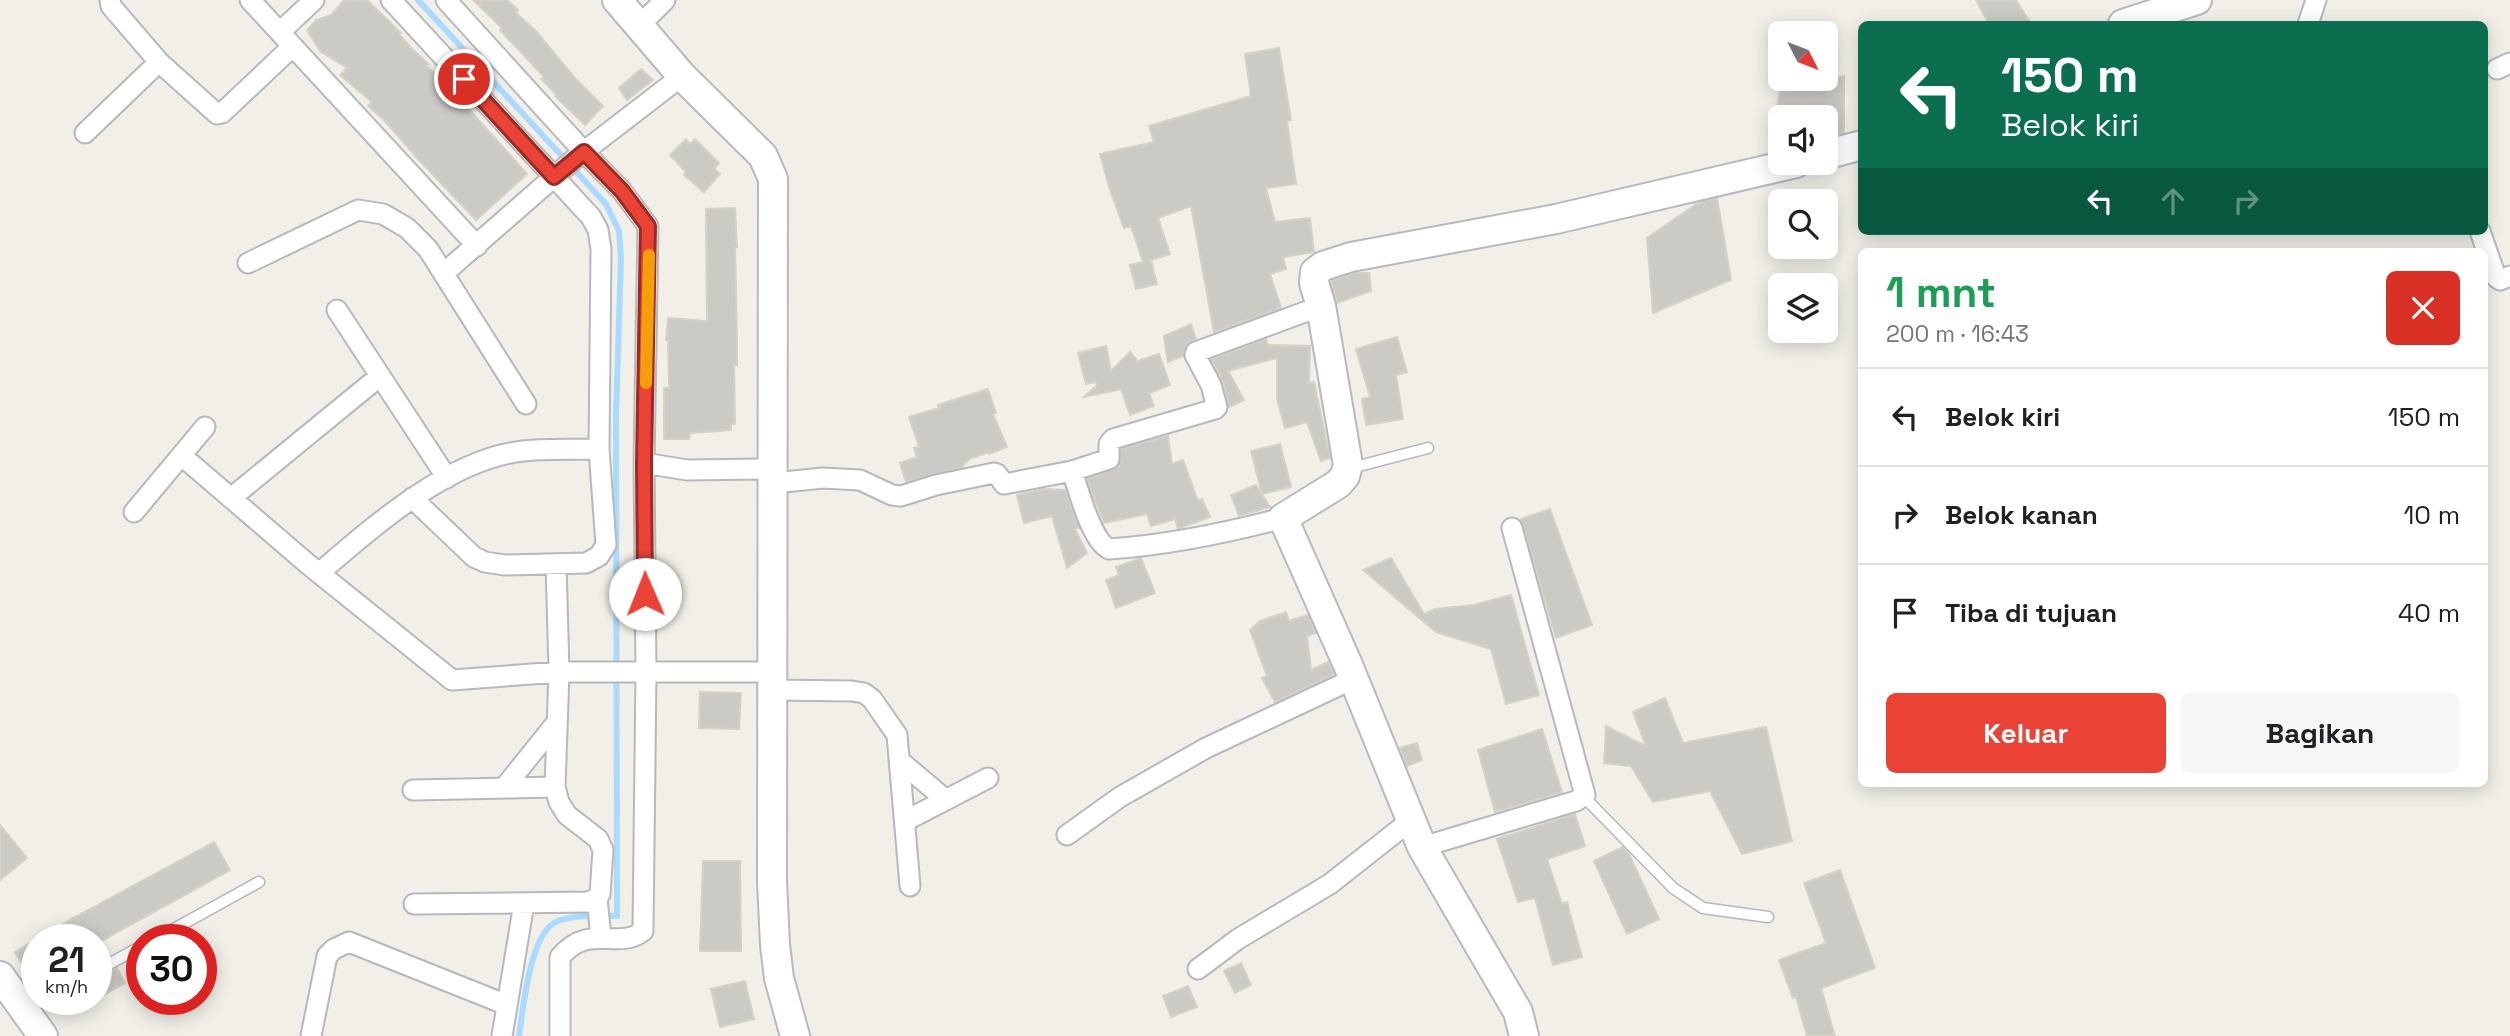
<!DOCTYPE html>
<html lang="id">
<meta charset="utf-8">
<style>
:root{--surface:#fff;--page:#f6f6f6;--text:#202124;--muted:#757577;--line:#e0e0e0;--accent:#ea4335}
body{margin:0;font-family:"Space Grotesk",sans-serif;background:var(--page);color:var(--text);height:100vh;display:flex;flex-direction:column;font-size:26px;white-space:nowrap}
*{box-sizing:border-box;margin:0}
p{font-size:23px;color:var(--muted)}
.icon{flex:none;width:38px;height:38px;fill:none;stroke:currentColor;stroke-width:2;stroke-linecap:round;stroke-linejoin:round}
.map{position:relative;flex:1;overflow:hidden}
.drawer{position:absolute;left:1858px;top:248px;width:630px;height:539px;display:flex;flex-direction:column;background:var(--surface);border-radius:10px;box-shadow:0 4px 18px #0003}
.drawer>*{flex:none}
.hud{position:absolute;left:1858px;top:21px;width:630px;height:214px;border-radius:10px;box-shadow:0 4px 18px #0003;background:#0b6e4f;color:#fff;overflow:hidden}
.needle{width:46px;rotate:132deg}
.tools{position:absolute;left:1768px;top:21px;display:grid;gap:14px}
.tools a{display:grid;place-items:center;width:70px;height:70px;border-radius:10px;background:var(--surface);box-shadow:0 4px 18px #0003;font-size:35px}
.speed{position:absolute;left:21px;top:924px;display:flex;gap:14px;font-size:35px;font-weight:700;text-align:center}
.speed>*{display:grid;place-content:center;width:91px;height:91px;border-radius:50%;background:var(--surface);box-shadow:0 4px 18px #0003;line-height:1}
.speed small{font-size:18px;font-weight:400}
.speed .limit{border:10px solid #d22;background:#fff;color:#111}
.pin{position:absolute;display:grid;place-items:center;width:60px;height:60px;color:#fff;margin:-30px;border:4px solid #fff;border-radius:50%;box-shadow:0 2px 7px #0007}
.me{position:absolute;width:77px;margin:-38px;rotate:359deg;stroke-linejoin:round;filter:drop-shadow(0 0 5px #0008)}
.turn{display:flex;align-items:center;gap:24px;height:147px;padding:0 28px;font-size:32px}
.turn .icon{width:91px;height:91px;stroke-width:2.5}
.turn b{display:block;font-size:49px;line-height:60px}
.lanes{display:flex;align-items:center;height:66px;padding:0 28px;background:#0003;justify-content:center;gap:35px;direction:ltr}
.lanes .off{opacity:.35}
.round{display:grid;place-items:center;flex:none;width:74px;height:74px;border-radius:10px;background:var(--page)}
.headline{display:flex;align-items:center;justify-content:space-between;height:119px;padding:0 28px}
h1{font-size:42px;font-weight:800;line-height:52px;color:#1e9e55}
.action{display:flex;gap:14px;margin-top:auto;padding:14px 28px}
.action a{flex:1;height:80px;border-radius:10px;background:var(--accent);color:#fff;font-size:28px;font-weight:800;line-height:80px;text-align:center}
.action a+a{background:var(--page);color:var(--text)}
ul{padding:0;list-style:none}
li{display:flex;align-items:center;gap:21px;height:98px;padding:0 28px;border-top:2px solid var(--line)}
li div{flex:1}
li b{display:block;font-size:26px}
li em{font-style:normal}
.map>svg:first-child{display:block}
</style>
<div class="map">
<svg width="2510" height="1036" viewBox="0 0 2510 1036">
<rect width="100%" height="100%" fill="#f1efe8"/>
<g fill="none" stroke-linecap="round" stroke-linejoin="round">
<path stroke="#aadaff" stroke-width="6" d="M418 0 606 204 619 231 621 258 616 414 617 916C598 916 576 914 558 921 530 930 523 1010 519 1036"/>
</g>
<path fill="#cccac5" stroke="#d6d1c6" stroke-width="2" d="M344 0H367L401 33 399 34 412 49 429 64 426 65 458 97 527 174 476 220 418 159 384 120 368 106 372 102 340 75 347 68 320 51 307 30 316 20 331 15Z
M473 0H507L518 10 516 13 536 31 574 77 603 106 585 125 555 96 557 95 541 79 544 77 500 30 502 28Z
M1976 0H2016L2031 24H1989Z
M1279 48 1291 120 1287 121 1296 184 1266 188 1275 222 1310 218 1314 252 1283 257 1286 269 1270 274 1281 308 1214 332 1191 206 1158 218 1170 254 1151 260 1157 284 1136 289 1130 265 1143 262 1131 226 1124 228 1109 187 1100 154 1154 142 1149 126 1251 96 1245 54Z
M641 69 653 80 627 100 619 88Z
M1844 76V133L1825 138V117H1776L1780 90Z
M686 139 690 144 695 139 719 163 714 168 720 174 704 192 684 175 686 172 670 155Z
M1717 198 1731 280 1653 313 1647 238 1698 203Z
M735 208 737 247H735L737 340V365H734L735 424H731V430L690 433 689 439H664V388H669L668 340H666L668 318 707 321 706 209Z
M1355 273H1369L1371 291 1337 303 1331 281Z
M1191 324 1196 339 1187 344 1183 356 1168 362 1164 336Z
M1397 337 1407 372 1396 375 1403 419 1366 425 1362 399 1370 397 1356 349Z
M1266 339 1268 345 1310 346 1309 383 1314 382 1330 458 1321 461 1307 422 1285 428 1277 399V358L1228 371 1244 400 1229 407 1223 382 1211 359Z
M1106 346 1111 371 1130 352 1138 361 1159 354 1170 385 1149 393 1154 406 1130 415 1121 389 1084 397 1097 385 1096 382 1086 384 1078 353Z
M988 389 996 413 993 414 1007 447 989 454V452L969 459 962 467 906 482 900 463 917 457 914 448 919 447 909 417 939 408 938 405Z
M1168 436 1172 464 1183 460 1198 501 1202 499 1210 517 1178 529 1175 519 1151 526 1147 514 1104 523 1087 479 1118 467 1121 449Z
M1280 444 1291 487 1262 494 1251 451Z
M1256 485 1270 507 1239 516 1231 495Z
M1045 489 1065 490 1079 528 1075 529 1087 553 1067 568 1052 516 1024 523 1017 495Z
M1550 509 1592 625 1556 638 1521 519Z
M1141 558 1155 593 1116 608 1106 580 1119 575 1116 567Z
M1391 558 1424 614 1435 609 1474 605 1511 595 1539 695 1506 704 1491 649 1436 632 1363 570Z
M1286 612 1289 621 1308 615 1316 633 1307 636 1311 670 1328 662 1334 674 1275 702 1262 678 1267 676 1250 630 1260 621Z
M700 692 741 693 739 729 699 728Z
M1665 698 1683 743 1766 727 1792 841 1742 854 1710 791 1653 802 1631 766 1604 763 1606 726 1646 746 1633 712Z
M1542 729 1562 792 1495 812 1478 750Z
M1417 743 1422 760 1407 766 1400 748Z
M1575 814 1585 846 1547 859 1562 904 1567 902 1582 957 1553 965 1535 898 1518 902 1497 839Z
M0 825 27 858 0 880Z
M214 842 230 870 103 940H37V989L15 952 75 917Z
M1623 847 1629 854 1659 919 1627 934 1594 861Z
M703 861H740L741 951H700Z
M1840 870 1875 968 1821 988 1835 1036H1807L1796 997 1793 998 1779 960 1826 943 1804 883Z
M1241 963 1251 985 1235 993 1224 971Z
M117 968 125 983 96 999V978Z
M745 981 754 1019 720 1027 711 989Z
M1188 986 1197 1007 1171 1017 1163 996Z"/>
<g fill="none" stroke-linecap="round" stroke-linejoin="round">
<defs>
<path id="lane" d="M1351 468 1428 448
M1584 797 1673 888 1703 908 1768 917
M154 940 259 882
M96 971 142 946
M28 1009 46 999"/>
<path id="street" d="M110 0 111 6 159 62 217 114 222 113 292 47
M250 0 477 246
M391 0 591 217 598 230 601 249 599 449
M446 0 584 152 622 191 648 226 644 463 687 470 774 469
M2308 24 2316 0
M639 26 665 0
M280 32 314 0
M2497 69 2510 63
M85 133 159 62
M2480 231 2496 277 2500 280 2510 276
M248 263 358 210 383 214 407 228 428 249 526 404
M444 273 578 156 682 76
M337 310 447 478
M182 456 309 565 452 680 559 672H773
M1072 471C1079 491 1091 540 1109 549 1169 545 1226 533 1283 518
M774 483 823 478 860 480 892 495 901 496 936 485 994 473 997 474 1004 484 1072 471 1109 459V444L1113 439 1215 409 1217 407 1211 385 1195 355 1196 352 1321 306
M231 498 380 376
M134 512 205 427
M319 573C374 526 449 459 523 451 548 448 574 450 599 449L606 545 599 556 586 563 504 565 485 562 474 557 412 498
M773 690 852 691 864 693 872 699 897 735 910 886
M900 761 946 800
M504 788 557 722
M413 790 555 787
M905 821 988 778
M1067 835 1120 797 1206 748 1353 679
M1422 847 1576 801 1585 795 1512 528
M597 898 601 938
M414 904 588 902 597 898 600 894 603 850 598 839 567 815 559 802 555 787 559 672 556 564
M1198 969 1238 939 1330 884 1410 821
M311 1036 327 956 334 949 349 942 507 1005
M502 1036 524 903
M560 1036V957C589 922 618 951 643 931L646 672 644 463"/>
<path id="secondary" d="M617 0 682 76 763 156 773 179 772 881 775 945 779 978 795 1036
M2123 24 2197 0
M1825 155 1862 145
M0 976 43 1036
M1524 1036 1518 1012 1422 847 1348 665 1283 518 1338 484 1345 476 1348 465 1321 306 1314 283 1315 272 1323 266 1351 257 1556 219 1796 163"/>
</defs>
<use href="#lane" stroke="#b5b8bc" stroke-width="13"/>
<use href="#street" stroke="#b5b8bc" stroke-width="23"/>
<use href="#secondary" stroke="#b6babf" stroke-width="32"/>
<use href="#lane" stroke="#fff" stroke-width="10"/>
<use href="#street" stroke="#fff" stroke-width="19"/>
<use href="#secondary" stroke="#fff" stroke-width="28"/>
</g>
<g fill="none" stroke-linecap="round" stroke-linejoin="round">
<defs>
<path id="route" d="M464 79 554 177 584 152 622 191 648 226 644 463 645 594"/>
</defs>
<use href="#route" stroke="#982c22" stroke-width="18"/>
<use href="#route" stroke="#ea4335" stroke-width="12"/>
<path stroke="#f59e0b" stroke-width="12" d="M646 383 649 255"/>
</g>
</svg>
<div class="tools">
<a><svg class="needle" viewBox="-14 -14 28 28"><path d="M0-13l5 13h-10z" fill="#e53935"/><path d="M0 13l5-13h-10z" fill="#757577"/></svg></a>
<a><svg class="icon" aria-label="sound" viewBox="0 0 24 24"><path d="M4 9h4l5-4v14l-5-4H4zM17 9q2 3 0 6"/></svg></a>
<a><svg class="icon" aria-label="search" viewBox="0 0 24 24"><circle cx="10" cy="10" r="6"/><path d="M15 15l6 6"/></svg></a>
<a><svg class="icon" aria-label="layers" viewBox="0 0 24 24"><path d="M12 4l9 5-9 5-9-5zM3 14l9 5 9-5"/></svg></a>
</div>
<div class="speed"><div>21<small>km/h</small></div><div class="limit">30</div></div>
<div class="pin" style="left:464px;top:79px;background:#d93025"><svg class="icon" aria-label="arrive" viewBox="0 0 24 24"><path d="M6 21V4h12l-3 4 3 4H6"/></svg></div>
<svg class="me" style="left:645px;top:594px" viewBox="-20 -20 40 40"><circle r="19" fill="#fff"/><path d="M0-13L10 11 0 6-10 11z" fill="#ea4335"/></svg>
<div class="hud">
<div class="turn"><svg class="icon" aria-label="left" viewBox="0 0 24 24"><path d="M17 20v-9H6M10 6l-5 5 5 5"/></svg><div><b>150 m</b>Belok kiri</div></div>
<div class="lanes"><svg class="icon" aria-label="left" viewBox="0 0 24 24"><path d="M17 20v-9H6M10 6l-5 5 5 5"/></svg><svg class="icon off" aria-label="ahead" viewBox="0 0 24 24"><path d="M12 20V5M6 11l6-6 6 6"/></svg><svg class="icon off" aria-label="right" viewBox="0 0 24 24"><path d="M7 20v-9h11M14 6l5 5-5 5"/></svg></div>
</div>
<section class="drawer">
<div class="headline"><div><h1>1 mnt</h1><p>200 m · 16:43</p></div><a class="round" style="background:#d93025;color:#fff"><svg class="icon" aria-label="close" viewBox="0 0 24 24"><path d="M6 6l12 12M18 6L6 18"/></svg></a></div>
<ul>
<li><svg class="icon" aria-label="left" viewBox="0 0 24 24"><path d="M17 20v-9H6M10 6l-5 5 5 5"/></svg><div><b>Belok kiri</b></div><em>150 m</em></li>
<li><svg class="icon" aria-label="right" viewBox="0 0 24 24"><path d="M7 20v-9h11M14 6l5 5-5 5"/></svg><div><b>Belok kanan</b></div><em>10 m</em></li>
<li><svg class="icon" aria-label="arrive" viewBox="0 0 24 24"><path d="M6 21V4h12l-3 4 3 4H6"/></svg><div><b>Tiba di tujuan</b></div><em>40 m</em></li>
</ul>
<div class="action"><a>Keluar</a><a>Bagikan</a></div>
</section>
</div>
